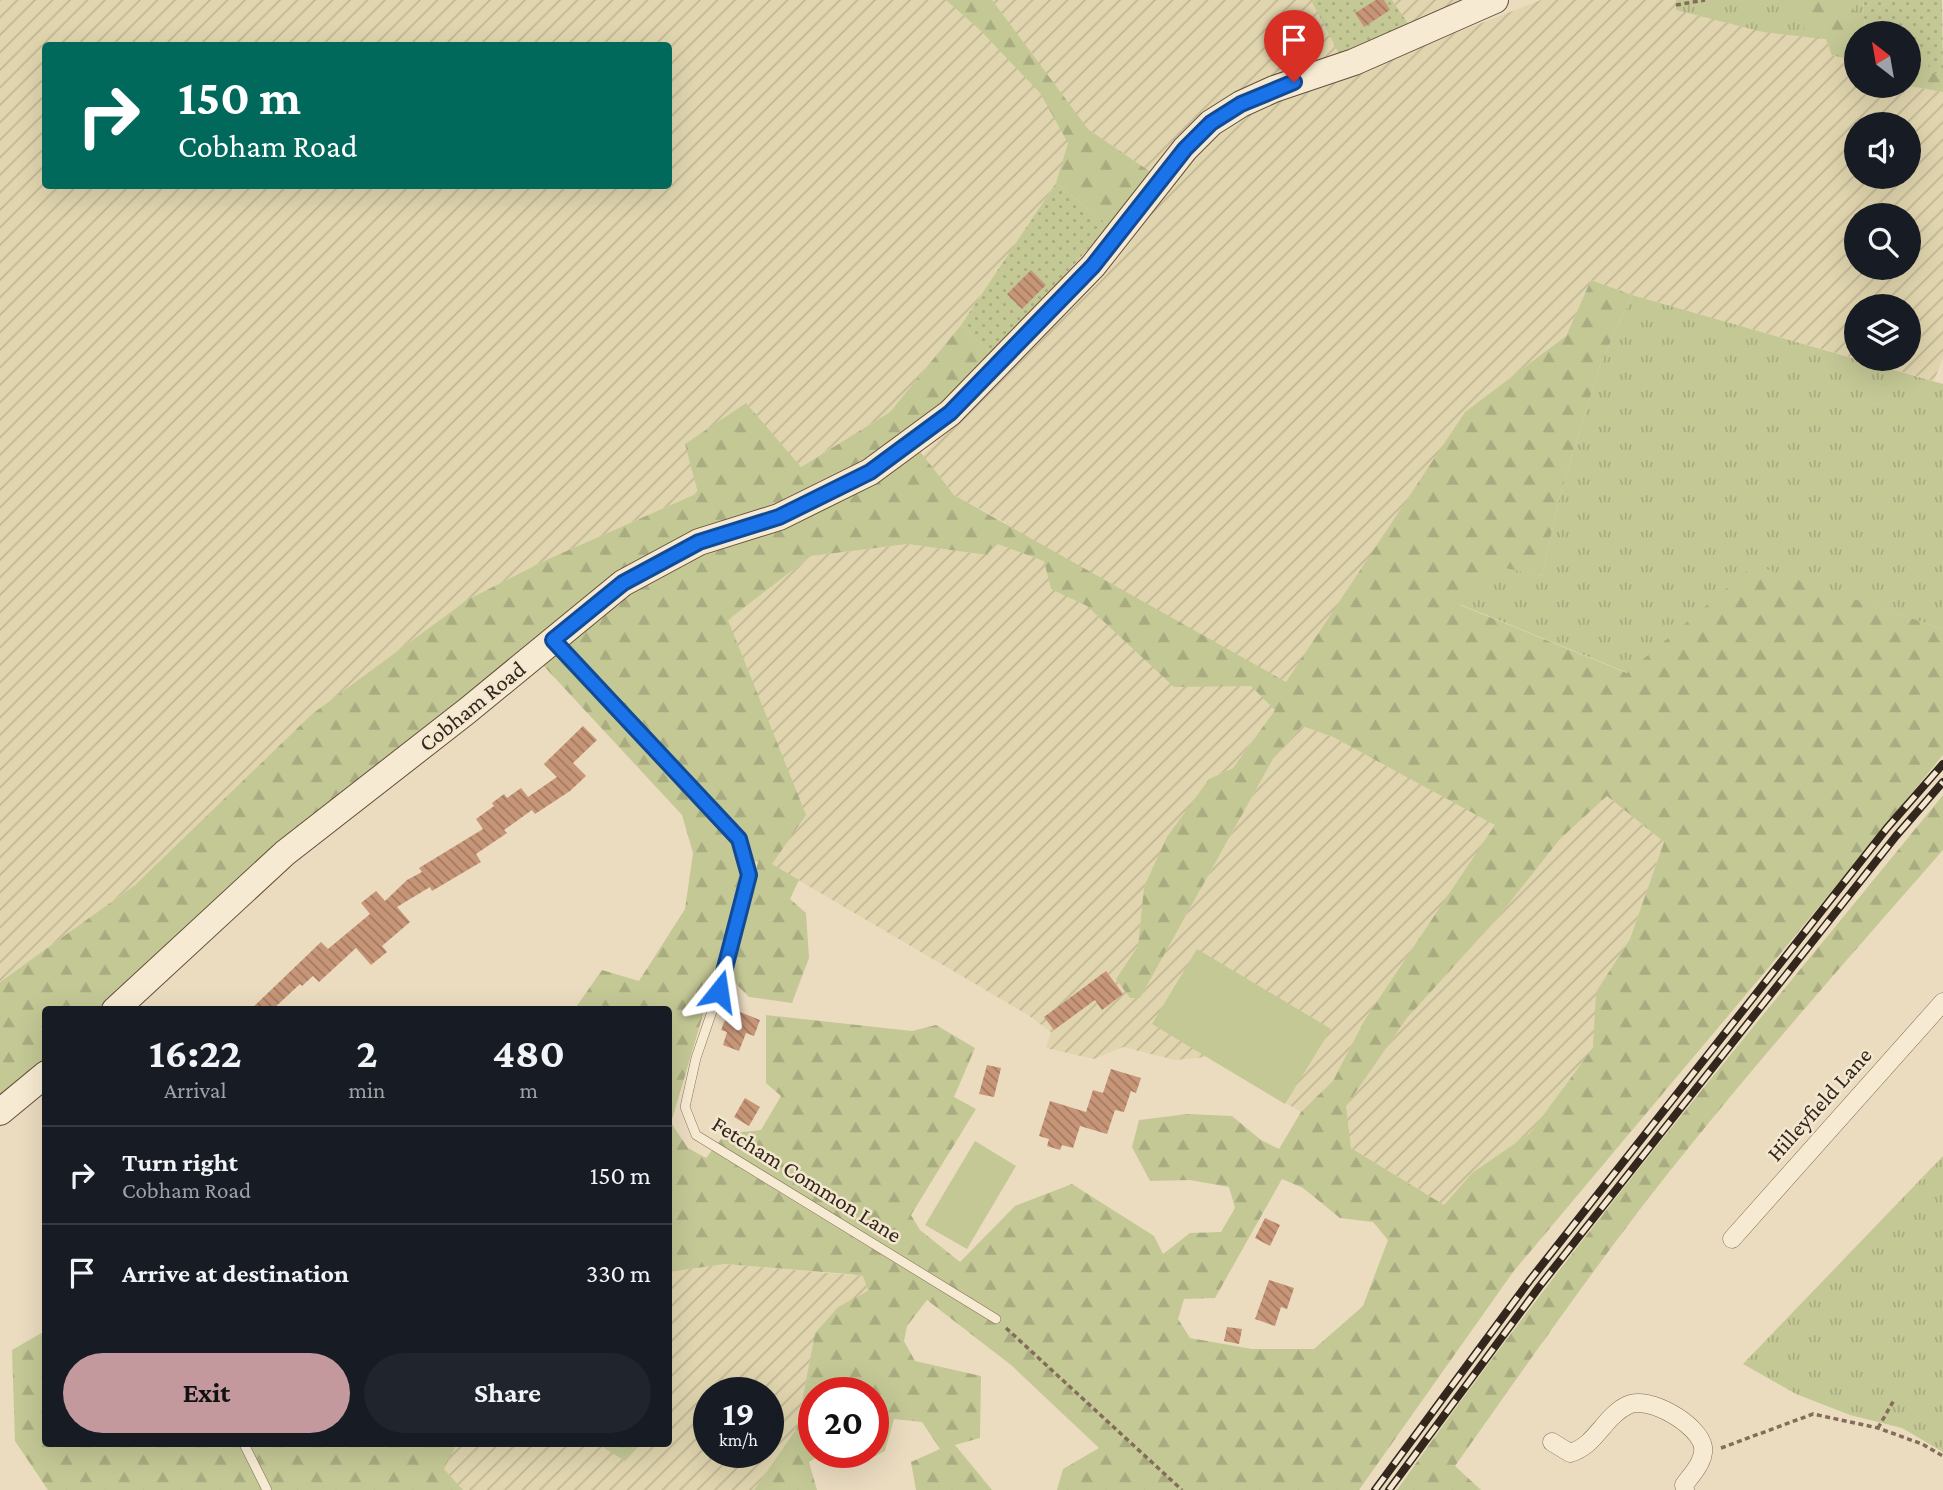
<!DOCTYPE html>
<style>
:root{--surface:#171b24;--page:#20242c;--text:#f1f3f6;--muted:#9ea1a6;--line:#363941;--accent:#c4999e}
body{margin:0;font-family:"Crimson Pro",serif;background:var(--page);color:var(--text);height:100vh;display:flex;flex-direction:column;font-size:26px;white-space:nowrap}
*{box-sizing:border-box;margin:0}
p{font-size:23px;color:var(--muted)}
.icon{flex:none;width:38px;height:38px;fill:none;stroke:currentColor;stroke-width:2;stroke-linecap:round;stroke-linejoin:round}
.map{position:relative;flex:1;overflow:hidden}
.sheet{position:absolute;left:42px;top:1006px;width:630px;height:441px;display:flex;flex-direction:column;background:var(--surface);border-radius:7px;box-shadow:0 7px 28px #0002}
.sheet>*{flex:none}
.banner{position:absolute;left:42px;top:42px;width:630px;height:147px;border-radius:7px;box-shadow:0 7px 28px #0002;background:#00695c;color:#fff;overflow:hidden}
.needle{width:46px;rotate:329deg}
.buttons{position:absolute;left:1844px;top:21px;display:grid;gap:14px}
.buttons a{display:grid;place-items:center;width:77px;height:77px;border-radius:50%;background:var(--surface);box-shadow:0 7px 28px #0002;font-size:35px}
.speed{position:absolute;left:693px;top:1377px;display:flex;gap:14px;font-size:35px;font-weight:700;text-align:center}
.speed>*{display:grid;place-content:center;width:91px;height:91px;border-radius:50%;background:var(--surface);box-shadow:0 7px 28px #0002;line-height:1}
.speed small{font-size:18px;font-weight:400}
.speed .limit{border:10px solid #d22;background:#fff;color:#111}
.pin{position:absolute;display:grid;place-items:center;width:60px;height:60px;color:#fff;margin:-72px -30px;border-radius:50% 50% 50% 0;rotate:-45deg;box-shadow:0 0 7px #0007}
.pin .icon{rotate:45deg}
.me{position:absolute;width:77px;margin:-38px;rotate:15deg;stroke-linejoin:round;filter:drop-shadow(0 0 5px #0008)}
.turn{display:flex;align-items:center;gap:24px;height:147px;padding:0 21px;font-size:32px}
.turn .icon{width:91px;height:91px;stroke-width:2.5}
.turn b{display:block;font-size:49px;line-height:60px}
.eta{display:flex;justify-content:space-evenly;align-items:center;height:119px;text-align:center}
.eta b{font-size:42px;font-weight:700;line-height:49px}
.button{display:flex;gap:14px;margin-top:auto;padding:14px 21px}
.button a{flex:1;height:80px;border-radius:42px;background:var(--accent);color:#111;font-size:28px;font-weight:700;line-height:80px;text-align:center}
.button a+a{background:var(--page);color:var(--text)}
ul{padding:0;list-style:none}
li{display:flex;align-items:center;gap:21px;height:98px;padding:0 21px;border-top:2px solid var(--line)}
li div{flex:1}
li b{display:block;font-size:26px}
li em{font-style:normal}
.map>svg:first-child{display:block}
</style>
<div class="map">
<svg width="1943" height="1490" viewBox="0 0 1943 1490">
<defs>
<pattern id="farmland-furrows" width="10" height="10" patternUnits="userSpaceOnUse" patternTransform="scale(1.75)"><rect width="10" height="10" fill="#e0d5ae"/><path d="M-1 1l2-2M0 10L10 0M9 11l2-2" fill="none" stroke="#c1b795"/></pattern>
<pattern id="grass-tufts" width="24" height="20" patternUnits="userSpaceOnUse" patternTransform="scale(1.75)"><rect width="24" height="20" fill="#c4c895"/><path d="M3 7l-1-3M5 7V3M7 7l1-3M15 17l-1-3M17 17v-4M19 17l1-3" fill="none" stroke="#a9ac80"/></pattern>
<pattern id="forest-firs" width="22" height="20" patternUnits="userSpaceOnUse" patternTransform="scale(1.75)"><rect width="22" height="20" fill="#c4c895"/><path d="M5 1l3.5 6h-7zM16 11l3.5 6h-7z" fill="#a9ac80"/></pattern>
<pattern id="garden-dots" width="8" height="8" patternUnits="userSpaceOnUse" patternTransform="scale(1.75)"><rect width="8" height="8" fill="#c4c895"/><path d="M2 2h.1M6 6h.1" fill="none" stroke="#a9ac80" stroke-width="1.8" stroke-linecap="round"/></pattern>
<pattern id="building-back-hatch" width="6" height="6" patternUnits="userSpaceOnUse" patternTransform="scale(1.75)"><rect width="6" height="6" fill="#c79577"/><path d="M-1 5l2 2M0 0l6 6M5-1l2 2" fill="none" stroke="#a27961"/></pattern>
</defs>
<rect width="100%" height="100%" fill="#ebdcc0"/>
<path fill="url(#farmland-furrows)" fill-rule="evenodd" d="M0 0H1315L1313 2 1340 56 1261 81 1224 99 1192 122 1152 173 1088 129 1068 143 1056 183 961 325 890 412 800 467 746 403 698 493 544 561 467 600 312 714 135 885 0 982ZM46 46H668V186H46Z
M1392 0H1464L1411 28Z
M1541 0H1676V10L1826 39 1832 55 1857 61V86H1909L1943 92V358L1934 381 1632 295 1591 280 1566 336 1465 412 1275 710 1233 768 1209 779 1144 887 1138 946 1116 979 1130 998H1140L1273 759 1302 726 1333 737 1496 825 1364 1021 1333 1081 1301 1112 1206 1057 1175 1060 1123 1047 1094 1059 1046 1048 1051 1032 1028 1015 771 864 728 620 811 556 908 544 987 555 1006 523 954 495 923 455 1104 277 1196 153 1225 126 1272 104ZM1857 124H1909V177H1857ZM1857 215H1909V268H1857ZM1857 306H1909V359H1857Z
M1607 796 1664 842 1630 939 1596 992 1594 1048 1530 1133 1472 1173 1444 1205 1351 1148 1345 1106 1407 1018 1496 920 1560 839Z
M725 1264 863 1276 868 1292 838 1307 815 1333 797 1428 754 1490H463L444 1469 457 1444H668L669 1272ZM709 1393H768V1452H709Z"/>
<path fill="url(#grass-tufts)" d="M1676 0H1863L1865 33H1857V61L1832 55 1826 39 1763 32 1676 10Z
M1632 295 1943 384V629L1754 566 1628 673 1459 604 1496 565 1542 576 1559 499 1600 365Z
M1943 1156V1452L1902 1428 1850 1415 1796 1394 1743 1364Z"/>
<path fill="url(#forest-firs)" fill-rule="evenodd" d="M946 0H992L1088 129 1152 173 1109 226 1056 183 1068 143 1040 93 981 31Z
M1807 0H1850L1854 11 1863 13 1865 33H1857V61L1832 55 1826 39 1805 37 1802 16 1809 4Z
M1921 55 1933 73 1943 74V92L1909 86V57Z
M1591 280 1632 295 1600 365 1559 499 1542 576 1496 566 1460 605 1627 673 1754 565 1943 629V755L1785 948 1513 1272 1359 1490H1057L1063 1469 1099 1448 1011 1365 927 1300 907 1326 904 1341 915 1361 981 1376 980 1438 955 1445 992 1490H916L911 1462 940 1449 922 1422 894 1419 885 1451 856 1466 839 1453 873 1452V1393H814V1452L825 1453 809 1462 817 1490H754L797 1428 815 1333 838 1307 868 1291 863 1276 848 1274 725 1264 669 1272 668 1010H574L602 970 639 981 685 909 693 853 682 815 528 649 105 1010H46L45 1063 0 1096V982L135 885 312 714 467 600 544 561 698 493 685 444 746 403 801 467 890 412 961 325 993 354 908 436 954 495 1286 682 1465 412 1566 336ZM995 543 1044 561 1051 589 1087 606 1174 687 1251 686 1275 710 1233 768 1209 779 1167 837 1144 887 1138 946 1116 979 1130 998H1140L1273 759 1302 726 1333 737 1495 825 1364 1021 1333 1081 1301 1112 1279 1149 1261 1140 1232 1116 1188 1114 1139 1120 1132 1147 1150 1181 1190 1180 1229 1187 1235 1208 1221 1232 1190 1233 1163 1254 1154 1236 1072 1184 1015 1206 960 1262 920 1230 911 1215 976 1109 954 1097 975 1048 936 1025 912 1031 766 1015V1083L781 1096 761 1130 725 1134 706 1158 688 1148 671 1123 743 879 736 857 758 862 734 956 732 980 749 997 792 1003 809 958 806 913 790 899 799 880 772 864 806 815 728 620 811 556 908 544 987 555ZM1607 796 1664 842 1630 939 1596 992 1593 1048 1530 1133 1472 1173 1444 1205 1351 1148 1346 1106 1407 1018 1496 920 1560 839ZM1282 1179 1303 1188 1340 1218 1373 1222 1388 1240 1363 1306 1314 1349H1252L1190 1338 1178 1319 1184 1299 1215 1298Z
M1943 795V850C1859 946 1774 1042 1694 1141 1609 1245 1533 1356 1455 1466L1481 1490H1397C1566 1249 1757 1023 1943 795Z
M45 1331 46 1444H457L444 1469 463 1490H48L15 1441 12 1350Z
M598 1444H641L625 1461Z"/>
<path fill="url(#garden-dots)" d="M1315 0H1392L1411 28 1340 56 1312 2Z
M1863 0H1942L1943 74 1933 73 1921 55 1909 57V33H1865Z
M1056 183 1109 226 993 354 961 325Z"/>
<path fill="#c4c895" d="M1197 949 1331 1029 1285 1104 1152 1024Z
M975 1141 1016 1166 967 1249 925 1225Z"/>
<path fill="url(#building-back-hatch)" d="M1376 0H1384L1390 10 1364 27 1355 13Z
M1031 270 1046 285 1022 309 1007 294Z
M583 726 597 740 573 763 586 776 570 791 535 814 532 810 504 830 507 833 476 854 481 862 432 891 430 887 397 907 410 922 382 946 387 952 371 965 356 948 319 982 313 976 302 986 300 984 272 1010H250L321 942 328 949 370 914 361 903 376 891 385 901 407 880 422 872 419 868 483 829 476 819 494 806 492 803 504 794 507 798 521 788 528 797 557 777 544 764Z
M1106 971 1123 994 1102 1010 1095 1000 1054 1030 1044 1017Z
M730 1008 760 1020 754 1036 746 1033 739 1051 723 1045 727 1032 721 1030Z
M987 1065 1001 1068 994 1097 979 1094Z
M1111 1069 1141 1078 1136 1093 1131 1091 1124 1112 1115 1110 1107 1134 1080 1126 1073 1148 1062 1145 1060 1150 1047 1146 1049 1139 1039 1136 1050 1101 1086 1112 1093 1090 1103 1093Z
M745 1098 760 1107 749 1126 734 1117Z
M1265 1218 1280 1225 1270 1246 1255 1238Z
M1269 1280 1294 1288 1287 1309 1281 1307 1275 1326 1255 1319Z
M1227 1327 1242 1329 1239 1344 1224 1341Z"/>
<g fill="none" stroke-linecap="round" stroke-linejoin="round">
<defs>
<path id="lane" d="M554 642 739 839 749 875 719 991 696 1058 685 1107 696 1135 996 1319
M244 1444 267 1490"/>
<path id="street" d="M1732 1239 1943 1002
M1552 1442 1570 1453C1596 1446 1604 1416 1628 1405 1648 1395 1699 1424 1703 1447 1705 1461 1692 1474 1684 1485L1685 1490"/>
<path id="secondary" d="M115 1010 285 853 467 711 623 583 699 542 779 517 870 472 950 413 1093 266 1185 149 1211 123 1241 104 1274 89 1354 62 1495 0
M0 1112 46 1074"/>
</defs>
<use href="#lane" stroke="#836d59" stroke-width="10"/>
<use href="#street" stroke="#836d59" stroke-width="19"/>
<use href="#secondary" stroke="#644e3c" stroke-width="28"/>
<path stroke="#836d59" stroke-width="3.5" stroke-dasharray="5 3.5" stroke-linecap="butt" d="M1676 5 1705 0
M1006 1328 1182 1490
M1878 1428 1894 1400
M1721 1448 1813 1414 1878 1428 1922 1444 1943 1456"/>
<use href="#lane" stroke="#f6ead2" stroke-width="9"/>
<use href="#street" stroke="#f6ead2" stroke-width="18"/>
<use href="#secondary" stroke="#f6ead2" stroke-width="26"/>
<defs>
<path id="rail" d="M1375 1490 1530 1280 1887 828 1943 764
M1389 1490 1539 1287 1896 836 1943 782"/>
</defs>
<use href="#rail" stroke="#33261d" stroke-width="8"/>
<use href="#rail" stroke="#f3e7cf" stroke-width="5" stroke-dasharray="16" stroke-linecap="butt"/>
</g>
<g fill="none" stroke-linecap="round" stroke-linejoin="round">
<defs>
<path id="route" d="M719 991 749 875 739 839 553 640 623 583 699 542 779 517 870 472 950 413 1093 266 1185 149 1211 123 1241 104 1294 82"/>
</defs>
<use href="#route" stroke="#114b97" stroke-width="18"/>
<use href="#route" stroke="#1a73e8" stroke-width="12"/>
</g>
<g text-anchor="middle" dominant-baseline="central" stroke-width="5" stroke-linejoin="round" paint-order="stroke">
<g font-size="23" fill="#33261d" stroke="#f3e7cf">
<text transform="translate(472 706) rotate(-39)">Cobham Road</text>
<text transform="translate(1819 1104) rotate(-48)">Hilleyfield Lane</text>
<text transform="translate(807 1179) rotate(32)">Fetcham Common Lane</text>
</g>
</g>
</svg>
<div class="buttons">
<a><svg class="needle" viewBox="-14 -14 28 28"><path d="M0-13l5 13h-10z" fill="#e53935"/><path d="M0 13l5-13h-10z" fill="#9ea1a6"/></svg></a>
<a><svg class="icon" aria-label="sound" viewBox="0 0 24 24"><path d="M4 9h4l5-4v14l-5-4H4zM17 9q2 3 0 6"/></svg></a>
<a><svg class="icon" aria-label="search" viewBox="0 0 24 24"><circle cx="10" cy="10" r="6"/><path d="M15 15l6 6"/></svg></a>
<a><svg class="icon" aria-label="layers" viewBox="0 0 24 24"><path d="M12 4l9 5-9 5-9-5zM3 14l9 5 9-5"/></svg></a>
</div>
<div class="speed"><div>19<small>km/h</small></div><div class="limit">20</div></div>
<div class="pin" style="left:1294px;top:82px;background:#d93025"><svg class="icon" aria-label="arrive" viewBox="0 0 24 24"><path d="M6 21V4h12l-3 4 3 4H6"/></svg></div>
<svg class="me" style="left:719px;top:991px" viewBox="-20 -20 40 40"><path d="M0-17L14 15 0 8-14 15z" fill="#1a73e8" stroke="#fff" stroke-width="4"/></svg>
<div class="banner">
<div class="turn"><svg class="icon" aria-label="right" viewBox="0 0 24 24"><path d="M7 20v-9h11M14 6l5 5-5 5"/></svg><div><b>150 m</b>Cobham Road</div></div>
</div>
<section class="sheet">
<div class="eta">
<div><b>16:22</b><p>Arrival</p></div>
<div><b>2</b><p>min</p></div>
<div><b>480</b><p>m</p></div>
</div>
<ul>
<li><svg class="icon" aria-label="right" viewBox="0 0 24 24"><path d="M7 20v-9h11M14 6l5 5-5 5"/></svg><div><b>Turn right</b><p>Cobham Road</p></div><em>150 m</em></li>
<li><svg class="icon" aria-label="arrive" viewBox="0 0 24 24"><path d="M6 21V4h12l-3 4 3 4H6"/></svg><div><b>Arrive at destination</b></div><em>330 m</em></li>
</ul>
<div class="button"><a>Exit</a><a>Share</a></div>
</section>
</div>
